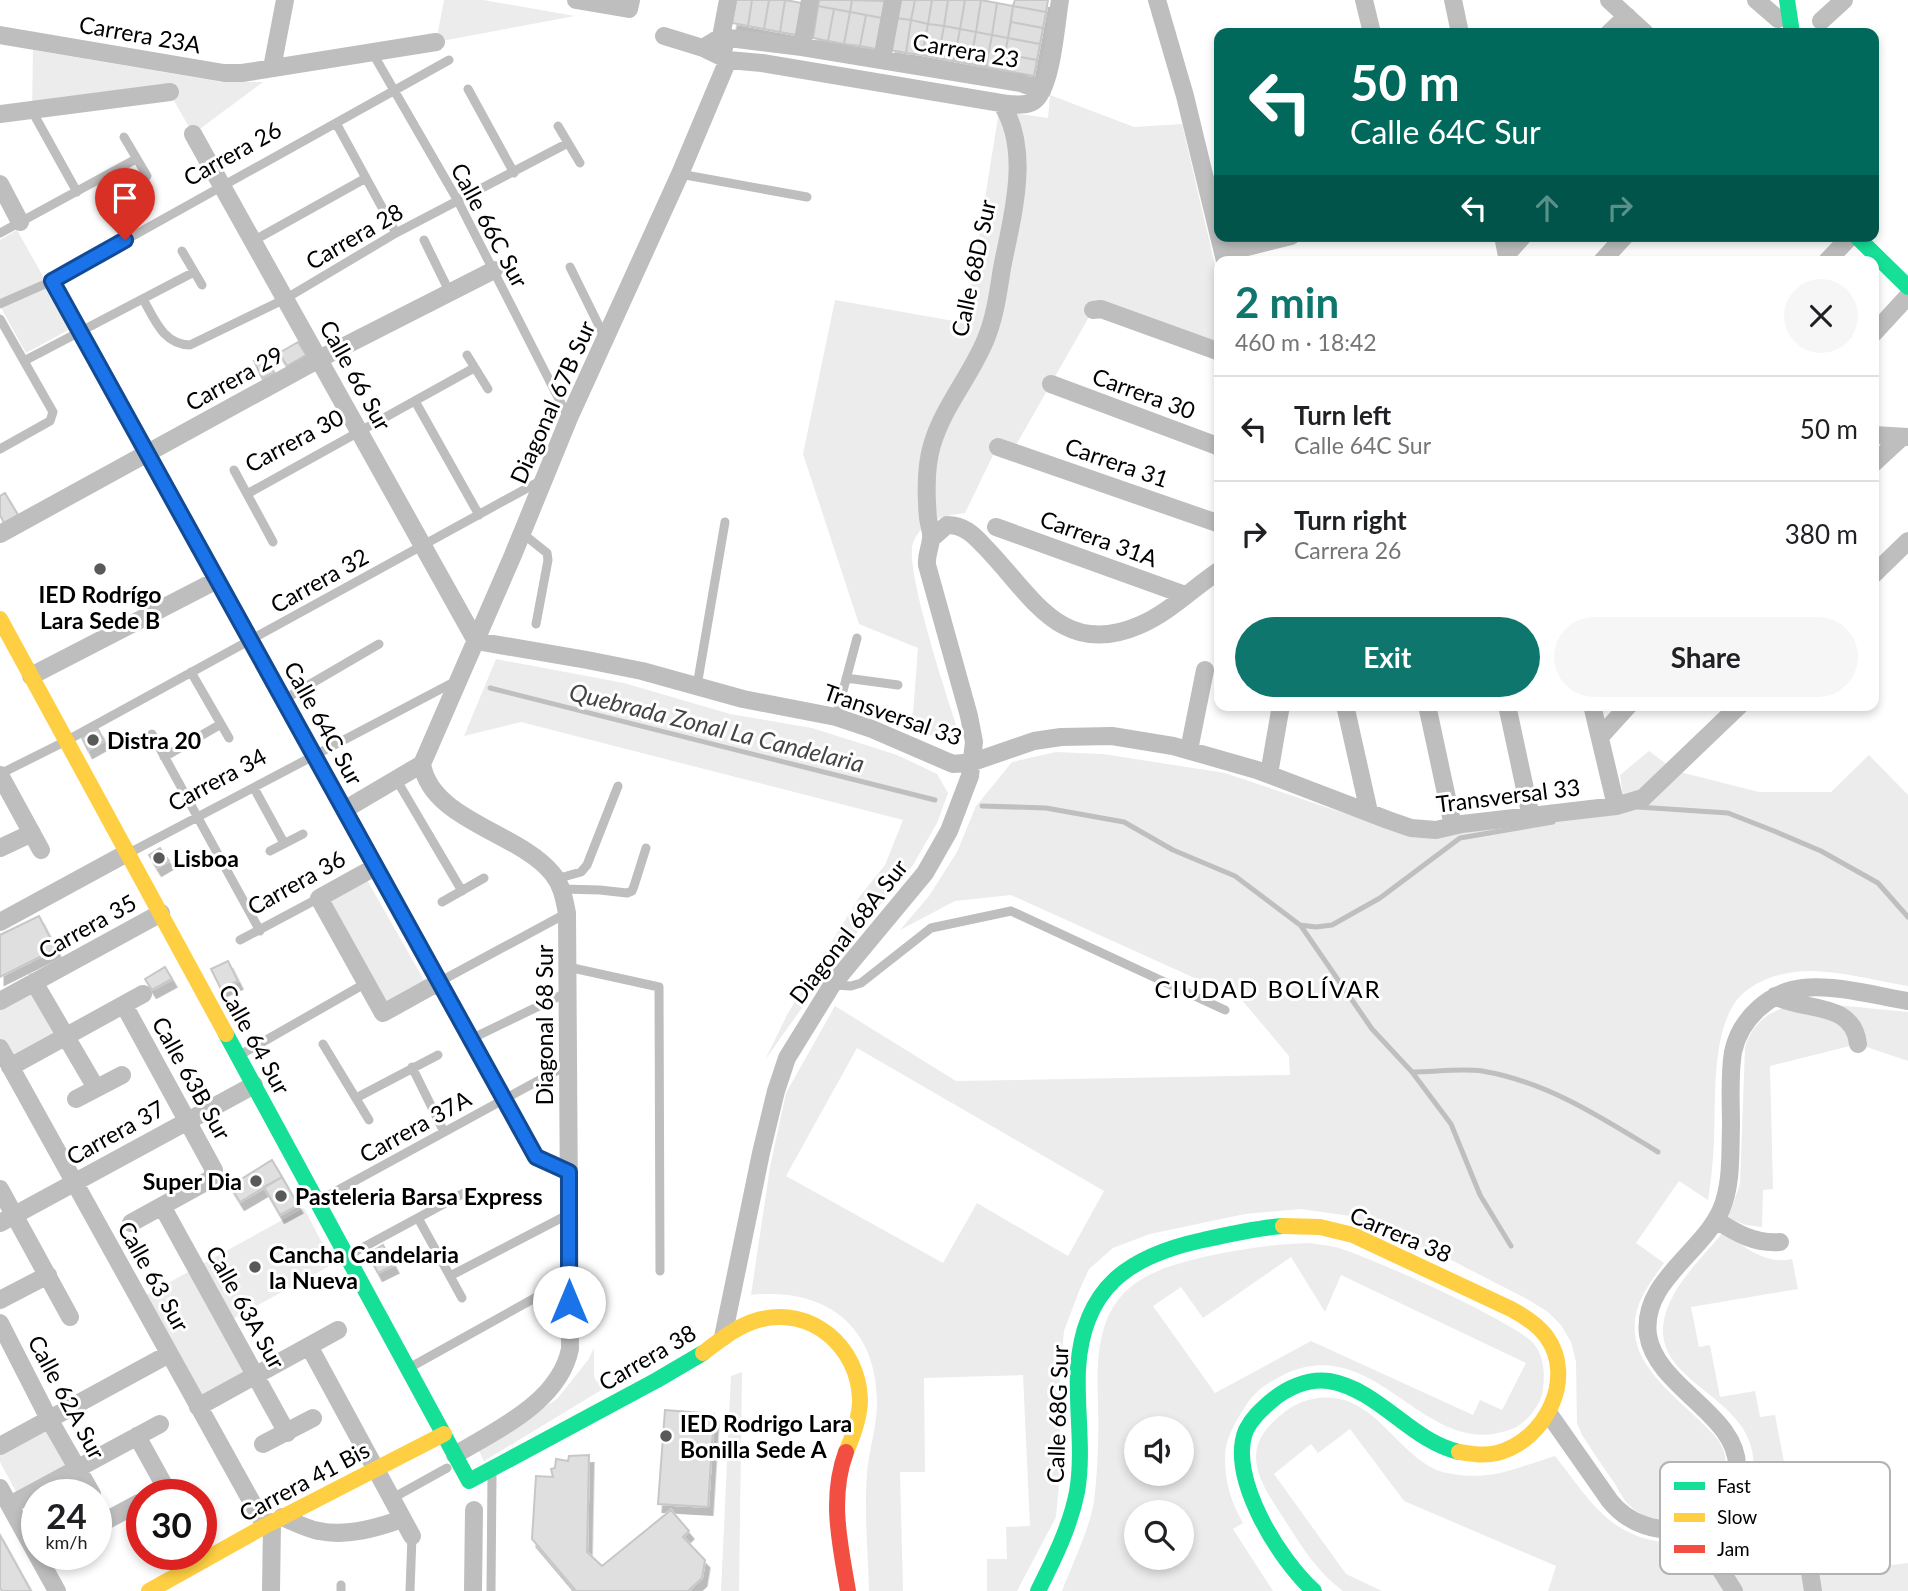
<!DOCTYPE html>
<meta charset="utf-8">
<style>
:root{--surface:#fff;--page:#f6f6f6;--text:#202124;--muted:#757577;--line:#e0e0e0;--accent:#0f766e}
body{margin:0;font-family:Lato,sans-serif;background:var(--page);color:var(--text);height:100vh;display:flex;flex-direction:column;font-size:26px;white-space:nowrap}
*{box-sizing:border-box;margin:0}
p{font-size:23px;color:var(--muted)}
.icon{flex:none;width:38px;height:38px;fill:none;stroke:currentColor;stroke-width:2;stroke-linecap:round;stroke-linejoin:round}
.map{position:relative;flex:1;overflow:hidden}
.sheet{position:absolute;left:1214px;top:256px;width:665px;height:455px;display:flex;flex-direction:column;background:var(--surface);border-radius:14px;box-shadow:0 4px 10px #0003}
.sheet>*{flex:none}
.top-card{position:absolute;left:1214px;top:28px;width:665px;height:214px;border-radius:14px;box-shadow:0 4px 10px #0003;background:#00695c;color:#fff;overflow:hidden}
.tools{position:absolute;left:1124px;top:1416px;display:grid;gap:14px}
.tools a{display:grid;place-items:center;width:70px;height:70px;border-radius:50%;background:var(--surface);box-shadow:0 4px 10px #0003;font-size:35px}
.speed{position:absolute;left:21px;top:1479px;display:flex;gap:14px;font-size:35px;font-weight:700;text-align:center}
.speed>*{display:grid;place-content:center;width:91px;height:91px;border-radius:50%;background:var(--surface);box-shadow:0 4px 10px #0003;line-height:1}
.speed small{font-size:18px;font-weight:400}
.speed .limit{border:10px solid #d22;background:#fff;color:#111}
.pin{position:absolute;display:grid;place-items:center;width:60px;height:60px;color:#fff;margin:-72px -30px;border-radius:50% 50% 50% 0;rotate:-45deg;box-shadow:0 0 7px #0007}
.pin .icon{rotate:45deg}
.me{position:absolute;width:77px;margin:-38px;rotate:0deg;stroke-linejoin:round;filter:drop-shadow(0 0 5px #0008)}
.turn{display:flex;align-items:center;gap:24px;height:147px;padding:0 21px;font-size:32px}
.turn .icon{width:91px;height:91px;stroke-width:2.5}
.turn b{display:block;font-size:49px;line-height:60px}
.lanes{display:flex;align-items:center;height:66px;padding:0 21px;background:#0003;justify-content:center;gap:35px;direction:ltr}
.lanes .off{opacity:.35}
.round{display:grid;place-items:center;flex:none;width:74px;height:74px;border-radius:37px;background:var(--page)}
.headline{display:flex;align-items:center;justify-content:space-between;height:119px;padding:0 21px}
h1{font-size:42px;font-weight:700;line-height:52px;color:var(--accent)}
.cta{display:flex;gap:14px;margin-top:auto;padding:14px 21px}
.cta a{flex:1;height:80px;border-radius:42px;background:var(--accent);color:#fff;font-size:28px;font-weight:700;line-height:80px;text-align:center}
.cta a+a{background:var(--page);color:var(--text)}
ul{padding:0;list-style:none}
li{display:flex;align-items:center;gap:21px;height:105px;padding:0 21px;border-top:2px solid var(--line)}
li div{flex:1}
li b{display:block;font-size:26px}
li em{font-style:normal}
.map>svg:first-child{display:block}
</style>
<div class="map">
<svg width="1908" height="1591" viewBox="0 0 1908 1591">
<defs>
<filter id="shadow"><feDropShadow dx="4.5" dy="8" stdDeviation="0" flood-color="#0004"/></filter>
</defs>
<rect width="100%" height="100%" fill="#fff"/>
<path fill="#ececec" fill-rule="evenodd" d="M444 0H483L575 16 436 42Z
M33 50 222 82H263L193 134 169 92 32 111Z
M1050 95 1134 127 1182 124 1220 287V352L1093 310 1012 452 997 447 965 513C942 516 923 519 913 543 904 566 946 694 956 724 956 734 952 737 945 741L912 727 918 648 859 624 803 454 835 300 965 323 999 111 1048 118Z
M17 230 72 328 26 353 0 306V240Z
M496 659 624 683 730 714 812 728 897 755 937 774 948 793 937 823 913 865 845 947 765 1060 788 1013 860 896 885 865 903 820 521 722 464 736Z
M1649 751 1676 771 1759 792H1831L1869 755 1908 795V986C1878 981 1843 972 1813 971 1787 970 1753 979 1736 1001 1711 1036 1716 1101 1714 1142 1713 1162 1711 1181 1708 1200L1679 1181 1636 1243 1664 1263C1647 1287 1630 1308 1636 1340 1641 1370 1677 1399 1698 1419 1708 1429 1720 1438 1724 1452 1727 1461 1725 1469 1723 1478 1712 1519 1662 1535 1630 1506 1624 1501 1619 1491 1615 1484 1604 1468 1593 1452 1582 1435L1577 1423 1576 1362 1571 1342 1561 1325 1548 1312 1527 1299 1453 1261 1350 1216 1301 1209 1245 1214 1150 1234 1113 1248 1089 1269 1079 1291 1064 1331 1060 1374V1473L1056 1517 1017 1591H987V1559H1007L1006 1527 1030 1526 1023 1375 924 1378 925 1472H900L903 1591H869C868 1552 864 1511 867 1473 869 1450 877 1426 877 1403 877 1326 826 1287 751 1295L770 1167 786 1093 835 1006 956 1081 1290 1075 1289 1056 1241 999 1011 895 955 901 900 930 929 896 957 852 976 806 1012 762 1056 752 1103 754 1225 773 1391 829 1624 804 1620 775ZM857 1048 1104 1191 1068 1256 977 1203 943 1263 786 1176Z
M367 880 424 980 386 1001 329 901Z
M34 982 65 1037 10 1067 0 1048V1001Z
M1805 1002 1908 1012V1061L1858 1044 1770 1066 1773 1189 1763 1190 1762 1227 1746 1225 1728 1218 1740 1184 1745 1048C1752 1019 1777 1007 1805 1002Z
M304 1208 333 1264 227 1322 255 1376 198 1407 139 1299Z
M1723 1232C1745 1247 1765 1265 1792 1259L1798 1289 1691 1307 1699 1347 1710 1345 1720 1397 1755 1391 1760 1417 1775 1415 1790 1493 1805 1540 1860 1533 1867 1568 1908 1563V1591H1548L1556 1566 1404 1501 1350 1429 1318 1453 1311 1444 1274 1474 1346 1574 1382 1591H1343C1319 1574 1301 1546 1286 1522 1266 1491 1238 1456 1272 1423 1280 1415 1291 1406 1302 1402 1373 1377 1395 1462 1447 1473 1491 1482 1515 1468 1555 1456 1580 1487 1602 1526 1643 1538 1667 1545 1687 1543 1710 1534 1735 1523 1742 1514 1750 1488 1775 1401 1662 1392 1663 1330 1664 1292 1701 1260 1723 1232Z
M1308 1243C1317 1244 1326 1245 1335 1247 1366 1255 1516 1322 1534 1344 1544 1356 1545 1374 1543 1389 1542 1404 1526 1424 1512 1429 1425 1463 1379 1333 1287 1373 1273 1380 1259 1387 1249 1401 1238 1417 1225 1437 1225 1458 1225 1483 1231 1502 1243 1523L1233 1529 1273 1591H1062C1072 1565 1090 1528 1094 1501 1098 1470 1099 1436 1098 1405 1098 1391 1097 1377 1098 1363 1103 1288 1143 1271 1208 1256 1242 1249 1274 1244 1308 1243ZM1291 1257 1325 1312 1341 1275 1526 1363 1502 1410 1480 1400 1473 1415 1311 1341 1215 1393 1153 1306 1181 1287 1203 1318ZM1136 1428H1181V1474H1136ZM1136 1512H1181V1558H1136Z
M594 1348V1376L596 1381 607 1385 613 1383 484 1461 478 1449 557 1399 588 1360Z
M742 1372 739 1591H721L731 1376Z
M49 1419 77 1468 20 1499 0 1462V1446Z"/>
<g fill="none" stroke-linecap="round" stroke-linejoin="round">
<path stroke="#bfbfbf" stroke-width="5" d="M490 688 935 800
M982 806 1046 808 1124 822 1173 850 1235 876 1300 925 1316 927 1332 925 1380 898 1460 838 1553 822
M1638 807 1728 813 1774 831 1821 851 1878 883 1908 917
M1301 926 1372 1029 1412 1072 1451 1124 1480 1195 1511 1246
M1412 1072C1435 1072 1460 1068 1482 1071 1548 1082 1602 1118 1658 1152"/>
</g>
<path fill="#dfdfdf" stroke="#c7c7c7" stroke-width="2" filter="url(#shadow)" d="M736 0H752L748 26 732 23Z
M752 0H769L764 29 748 26Z
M769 0H785L780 32 764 29Z
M785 0 802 3 796 35 780 32Z
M819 0H852L850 12 818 6Z
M852 0 885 1 882 18 850 12Z
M899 0H915L911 20 896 18Z
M915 0H932L928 24 911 20Z
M932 0H948L944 26 928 24Z
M948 0H965L960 29 944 26Z
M965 0H981L976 32 960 29Z
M981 0 997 3 992 35 976 32Z
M1015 0H1048L1046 12 1013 6Z
M997 3 1013 6 1008 38 992 35Z
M818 6 834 9 828 41 813 38Z
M1013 6 1046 12 1043 28 1011 22Z
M834 9 850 12 844 44 828 41Z
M850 12 866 15 860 46 844 44Z
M866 15 882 18 876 49 860 46Z
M896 18 911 20 906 53 890 50Z
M911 20 928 24 922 55 906 53Z
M1011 22 1043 28 1040 44 1008 38Z
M928 24 944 26 938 58 922 55Z
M944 26 960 29 954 61 938 58Z
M960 29 976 32 970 64 954 61Z
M976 32 992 35 986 67 970 64Z
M992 35 1008 38 1002 70 986 67Z
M1008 38 1040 44 1037 60 1005 54Z
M1005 54 1037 60 1034 76 1002 70Z
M298 342 306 355 287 366 279 353Z
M265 355 274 373 262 378 254 361Z
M5 493 18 515 4 523 0 515V496Z
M98 729 104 741 88 750 82 738Z
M160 848 169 861 157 868 149 855Z
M39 916 56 949 0 977V935Z
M228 961 238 981 221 989 211 969Z
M165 967 172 979 152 990 145 979Z
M272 1160 282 1177 240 1202 230 1186Z
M282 1177 298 1205 280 1215 264 1187Z
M383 1245 394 1265 378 1273 368 1254Z
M665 1410 714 1414 708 1507 658 1504Z
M589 1455 587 1552 602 1566 671 1510 689 1531 683 1537 705 1560 702 1578 688 1591H576L532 1539 536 1476 553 1477 551 1469 555 1468 556 1459 568 1461 569 1456Z
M0 1535 31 1591H2L0 1588Z"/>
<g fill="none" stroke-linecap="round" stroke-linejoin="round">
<path stroke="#bebebe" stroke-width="9" d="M372 52 458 201 568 417
M468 89 514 173
M32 111 77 192
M336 123 396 233
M558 126 580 163
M124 137 147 176
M680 174 807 197
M0 233 136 159
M424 240 450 293
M253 241 366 178
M182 251 202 285
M570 267 605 338
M143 299C155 320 163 344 190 345L285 299 396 233 568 143
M0 304 52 281 449 60
M0 319 53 412 50 421 0 449
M467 355 488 389
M24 361 194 272
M415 401 479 515
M234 470 273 542
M247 494 474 368
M522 533 547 553 548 560 536 624
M191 672 229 738
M846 678 898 685
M697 686 725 522
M283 700 379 644
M836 717 857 638
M152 734 260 931
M164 757 221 724
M0 774 66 741 540 481
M396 779 462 891
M254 788 284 843
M270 851 303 834
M131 852 456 681
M556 879 581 872 587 865 618 786
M562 889 600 890 627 893 632 891 634 886 646 848
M442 902 484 878
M240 940 319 898
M568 967 659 987 660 1271
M439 982 567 913
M834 985 851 986 861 983 931 928 1011 911 1225 1010
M471 1039 568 992
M323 1044 369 1120
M240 1055 366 983
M412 1067 444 1132
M356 1098 438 1055
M318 1201 567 1065
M418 1218 462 1298
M349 1255 464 1193
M450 1276 569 1214
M409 1368 542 1294
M391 1499 447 1468
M341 1591V1585
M410 1591 412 1536
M491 1591 492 1474"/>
<path stroke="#bebebe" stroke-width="18" d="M576 0 629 9 631 0
M1157 0 1185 96 1225 261
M1364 0 1372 33
M1453 0 1460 33
M1609 0 1645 33
M1756 0 1778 19
M1821 21 1844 0
M1609 33 1627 16
M0 35 224 73H242L436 42
M664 36 703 48 728 60 762 63 1001 103C1011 104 1025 107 1034 101 1052 88 1056 23 1060 0
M802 47 810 0
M703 48 721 37 802 47 1021 83 1042 91
M724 48 721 37 728 0
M882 60 893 0
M272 68 285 0
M0 114 170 92
M193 134 476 641 587 660 642 671 743 699 836 717 872 729 953 764 973 762 1034 741 1061 737 1112 736 1173 746 1257 770 1388 820 1411 828 1436 830 1462 824 1616 806 1643 798 1740 705
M0 184 20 222
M1503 236 1508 261
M1223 253 1291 236
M1507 254 1523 236
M1602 261 1625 236
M1827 261 1851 236
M52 281 536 1157 569 1172
M1093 310 1101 309 1220 352
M1874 333 1908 296
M1051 384 1220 447
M1874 435 1908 437
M998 447 1220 524
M1874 463 1902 437
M996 527 1185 595
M0 534 319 359 494 270
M931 539 947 525C963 525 973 534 983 545 1031 593 1060 660 1140 625 1170 612 1193 588 1220 570
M1874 574 1908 541
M31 676 217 580
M1345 705 1369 812
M1427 705 1453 826
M1507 705 1531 817
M1592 705 1616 806
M1600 737 1629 705
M1189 750 1205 670
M422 764C431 820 518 832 552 873 562 885 564 898 567 913L570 1349C559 1402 498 1429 455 1455
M422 764 513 555 569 418 680 174 728 60
M1269 774 1281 705
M0 775 41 850
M344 810 422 764
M0 848 32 833
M375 867 319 898 383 1013 439 982
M0 922 127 853
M34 982 96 1088
M1775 996C1803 1012 1853 1000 1858 1044
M0 1001 161 913
M124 1005 214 1170 211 1179 131 1223
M0 1048 265 1526
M10 1067 143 994
M76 1099 122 1075
M0 1189 70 1317
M162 1206 287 1433
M1716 1220C1736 1233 1755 1244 1780 1242
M0 1223 254 1085
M0 1300 48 1275
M0 1323 49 1419 92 1494
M723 1337 761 1153 776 1091 787 1058 832 985 925 873 949 831 970 776 974 742 969 716 927 565C926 555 930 549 931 539 932 533 929 525 928 518 926 495 925 468 932 445 943 407 970 377 985 341 995 318 998 293 1002 268 1012 217 1032 150 1001 103
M309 1346 412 1536
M198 1407 338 1330
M1549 1414 1610 1501C1647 1548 1734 1537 1737 1469 1740 1415 1656 1388 1648 1335 1641 1282 1702 1253 1721 1210 1732 1184 1730 1155 1731 1126 1731 1102 1729 1076 1733 1052 1740 1019 1769 992 1803 988 1834 984 1877 996 1908 1001
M137 1436 169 1494
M263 1444 313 1418
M0 1446 169 1354
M0 1488 57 1591
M10 1505 160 1424
M282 1517C294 1522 307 1529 319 1531 346 1537 377 1528 402 1519
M1702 1523 1715 1561 1734 1591
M96 1526 139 1503
M1805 1541 1813 1591
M271 1591 272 1522
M473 1591 474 1510"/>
<path stroke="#16e098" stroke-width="16" d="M1787 0 1792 33
M1856 236 1908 287
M226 1034 469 1481 657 1380 703 1353
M1038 1591C1054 1559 1070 1527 1077 1492 1084 1451 1076 1410 1078 1369 1083 1287 1129 1256 1203 1240 1230 1234 1256 1228 1283 1226
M1314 1591C1280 1561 1227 1477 1246 1430 1252 1418 1261 1410 1270 1402 1286 1388 1308 1378 1329 1381 1380 1390 1409 1440 1459 1452"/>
<path stroke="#ffcf43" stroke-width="16" d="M0 619 226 1034
M1283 1226 1320 1227 1353 1235 1511 1309C1524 1316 1537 1324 1546 1336 1577 1378 1545 1441 1497 1453 1484 1456 1472 1454 1459 1452
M703 1353C720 1340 737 1326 758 1320 811 1305 859 1347 860 1400 860 1418 853 1436 846 1452
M149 1591 265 1526 444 1434"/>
<path stroke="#f24e42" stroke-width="16" d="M846 1452C829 1498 840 1544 848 1591"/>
</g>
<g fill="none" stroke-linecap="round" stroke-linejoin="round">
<defs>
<path id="route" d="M125 240 52 281 536 1157 569 1172V1302"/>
</defs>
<use href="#route" stroke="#114b97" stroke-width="18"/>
<use href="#route" stroke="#1a73e8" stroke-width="12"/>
</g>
<g fill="#595959" stroke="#fff" stroke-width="2.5">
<circle cx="100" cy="569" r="7"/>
<circle cx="93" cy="740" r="7"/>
<circle cx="159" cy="858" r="7"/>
<circle cx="256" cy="1181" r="7"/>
<circle cx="281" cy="1196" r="7"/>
<circle cx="255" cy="1267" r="7"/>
<circle cx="666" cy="1436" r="7"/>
</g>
<g text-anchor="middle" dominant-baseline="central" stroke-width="6" stroke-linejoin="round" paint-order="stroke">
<g font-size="23" fill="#000" stroke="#fff">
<text transform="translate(140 34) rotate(10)">Carrera 23A</text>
<text transform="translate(966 50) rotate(10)">Carrera 23</text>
<text transform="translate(232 153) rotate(-29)">Carrera 26</text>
<text transform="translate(490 225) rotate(62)">Calle 66C Sur</text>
<text transform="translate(354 236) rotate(-30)">Carrera 28</text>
<text transform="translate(973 268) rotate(-78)">Calle 68D Sur</text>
<text transform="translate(356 375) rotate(61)">Calle 66 Sur</text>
<text transform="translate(234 378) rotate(-29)">Carrera 29</text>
<text transform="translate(1144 393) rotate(20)">Carrera 30</text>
<text transform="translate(552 402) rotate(-66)">Diagonal 67B Sur</text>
<text transform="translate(294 440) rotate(-28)">Carrera 30</text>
<text transform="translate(1117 462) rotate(19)">Carrera 31</text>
<text transform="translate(1099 538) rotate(20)">Carrera 31A</text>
<text transform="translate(319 580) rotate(-29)">Carrera 32</text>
<text transform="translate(893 714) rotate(19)">Transversal 33</text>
<text transform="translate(324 723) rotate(61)">Calle 64C Sur</text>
<text transform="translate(217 779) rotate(-28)">Carrera 34</text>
<text transform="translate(1508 795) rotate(-7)">Transversal 33</text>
<text transform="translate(296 882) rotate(-29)">Carrera 36</text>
<text transform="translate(87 926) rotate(-29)">Carrera 35</text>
<text transform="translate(848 931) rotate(-52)">Diagonal 68A Sur</text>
<text transform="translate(544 1025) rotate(-90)">Diagonal 68 Sur</text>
<text transform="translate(255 1039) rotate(61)">Calle 64 Sur</text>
<text transform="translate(192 1078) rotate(61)">Calle 63B Sur</text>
<text transform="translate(415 1126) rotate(-29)">Carrera 37A</text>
<text transform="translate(115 1132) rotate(-29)">Carrera 37</text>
<text transform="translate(1401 1234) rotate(23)">Carrera 38</text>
<text transform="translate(154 1276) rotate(61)">Calle 63 Sur</text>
<text transform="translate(246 1307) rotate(61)">Calle 63A Sur</text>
<text transform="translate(647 1357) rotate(-30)">Carrera 38</text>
<text transform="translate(67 1397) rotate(62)">Calle 62A Sur</text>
<text transform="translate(1057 1414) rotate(-88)">Calle 68G Sur</text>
<text transform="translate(304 1481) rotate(-28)">Carrera 41 Bis</text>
</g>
<g font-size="23" font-weight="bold" fill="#000" stroke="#fff" text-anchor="start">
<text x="100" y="594" text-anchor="middle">IED Rodrígo<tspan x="100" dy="26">Lara Sede B</tspan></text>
<text x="107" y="740">Distra 20</text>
<text x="173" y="858">Lisboa</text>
<text x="242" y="1181" text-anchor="end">Super Dia</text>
<text x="295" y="1196">Pasteleria Barsa Express</text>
<text x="269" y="1254">Cancha Candelaria<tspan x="269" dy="26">la Nueva</tspan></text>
<text x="680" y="1423">IED Rodrigo Lara<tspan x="680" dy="26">Bonilla Sede A</tspan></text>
</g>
<g font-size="24" font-style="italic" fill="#444" stroke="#fff">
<text transform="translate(717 727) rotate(14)">Quebrada Zonal La Candelaria</text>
</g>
<g font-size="24" letter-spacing="2" fill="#000" stroke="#fff">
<text x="1268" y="988">CIUDAD BOLÍVAR</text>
</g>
</g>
<rect x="1660" y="1462" width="230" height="112" rx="10" fill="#fff" stroke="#b2b2b2" stroke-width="2"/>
<rect x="1674" y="1482" width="31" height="8" fill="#16e098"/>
<rect x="1674" y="1513" width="31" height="9" fill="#ffcf43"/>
<rect x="1674" y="1545" width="31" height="8" fill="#f24e42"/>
<g font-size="19" fill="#000">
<text x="1717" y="1493">Fast</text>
<text x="1717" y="1524">Slow</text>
<text x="1717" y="1556">Jam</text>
</g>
</svg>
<div class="tools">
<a><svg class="icon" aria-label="sound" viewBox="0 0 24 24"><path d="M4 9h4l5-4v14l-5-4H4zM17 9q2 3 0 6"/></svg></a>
<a><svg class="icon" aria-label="search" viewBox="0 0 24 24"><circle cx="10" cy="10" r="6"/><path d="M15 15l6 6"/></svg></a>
</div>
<div class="speed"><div>24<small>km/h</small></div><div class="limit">30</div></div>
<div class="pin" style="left:125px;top:240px;background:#d93025"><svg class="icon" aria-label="arrive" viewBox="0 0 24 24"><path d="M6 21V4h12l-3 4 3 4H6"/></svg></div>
<svg class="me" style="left:569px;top:1302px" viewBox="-20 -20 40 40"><circle r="19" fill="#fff"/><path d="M0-13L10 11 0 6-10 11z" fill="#1a73e8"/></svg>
<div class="top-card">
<div class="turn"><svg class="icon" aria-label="left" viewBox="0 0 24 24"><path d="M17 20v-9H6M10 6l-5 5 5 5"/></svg><div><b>50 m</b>Calle 64C Sur</div></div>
<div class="lanes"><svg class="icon" aria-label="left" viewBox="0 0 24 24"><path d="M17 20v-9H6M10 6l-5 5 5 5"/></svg><svg class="icon off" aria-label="ahead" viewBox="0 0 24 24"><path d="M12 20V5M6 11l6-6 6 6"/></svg><svg class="icon off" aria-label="right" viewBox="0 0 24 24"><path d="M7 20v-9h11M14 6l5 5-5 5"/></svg></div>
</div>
<section class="sheet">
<div class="headline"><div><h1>2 min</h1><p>460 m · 18:42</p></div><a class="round"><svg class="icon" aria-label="close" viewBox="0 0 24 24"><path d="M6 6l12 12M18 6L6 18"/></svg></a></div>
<ul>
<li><svg class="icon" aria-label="left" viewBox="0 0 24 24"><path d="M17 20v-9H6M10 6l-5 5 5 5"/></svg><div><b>Turn left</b><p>Calle 64C Sur</p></div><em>50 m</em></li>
<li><svg class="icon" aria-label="right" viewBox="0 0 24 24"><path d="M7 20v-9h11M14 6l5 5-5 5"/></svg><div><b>Turn right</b><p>Carrera 26</p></div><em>380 m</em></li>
</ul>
<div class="cta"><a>Exit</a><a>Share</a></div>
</section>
</div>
